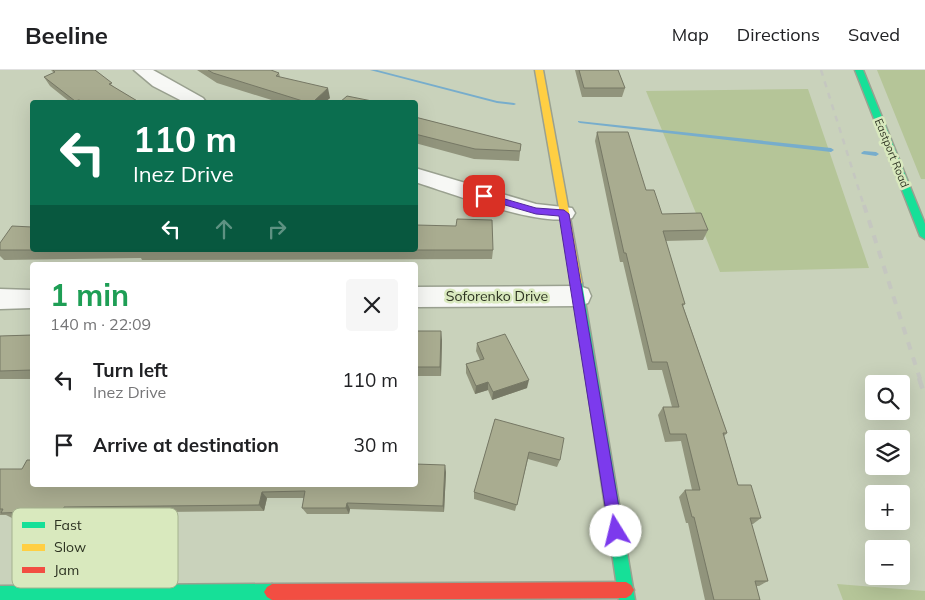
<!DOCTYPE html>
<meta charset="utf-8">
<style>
:root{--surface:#fff;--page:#f6f6f6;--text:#202124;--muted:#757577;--line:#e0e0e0}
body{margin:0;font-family:Mulish,sans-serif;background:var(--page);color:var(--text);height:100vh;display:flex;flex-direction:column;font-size:19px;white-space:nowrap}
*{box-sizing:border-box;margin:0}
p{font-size:16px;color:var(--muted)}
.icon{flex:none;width:28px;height:28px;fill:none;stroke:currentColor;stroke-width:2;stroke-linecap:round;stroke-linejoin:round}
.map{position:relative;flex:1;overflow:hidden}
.details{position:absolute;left:30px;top:192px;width:388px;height:225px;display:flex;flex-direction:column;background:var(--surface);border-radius:5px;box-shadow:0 5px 20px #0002}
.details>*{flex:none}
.guide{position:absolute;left:30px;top:30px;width:388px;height:152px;border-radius:5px;box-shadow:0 5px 20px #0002;background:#0b6e4f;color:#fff;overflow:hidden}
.buttons{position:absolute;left:865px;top:305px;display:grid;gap:10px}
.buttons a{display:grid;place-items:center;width:45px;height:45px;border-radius:5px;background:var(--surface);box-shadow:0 5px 20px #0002;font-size:25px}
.pin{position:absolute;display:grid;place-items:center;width:42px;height:42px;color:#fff;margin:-21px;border-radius:10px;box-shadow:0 2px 8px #0006}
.me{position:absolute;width:55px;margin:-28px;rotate:351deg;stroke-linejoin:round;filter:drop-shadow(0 0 4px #0008)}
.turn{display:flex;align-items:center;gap:18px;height:105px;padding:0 20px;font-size:22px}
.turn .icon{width:65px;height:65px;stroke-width:2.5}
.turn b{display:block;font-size:35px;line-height:42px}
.lanes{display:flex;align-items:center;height:48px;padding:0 20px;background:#0003;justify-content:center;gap:25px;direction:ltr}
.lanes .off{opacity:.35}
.round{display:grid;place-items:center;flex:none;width:52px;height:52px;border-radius:5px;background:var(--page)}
.head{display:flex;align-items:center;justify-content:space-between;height:85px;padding:0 20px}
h1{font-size:30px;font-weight:700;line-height:38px;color:#1e9e55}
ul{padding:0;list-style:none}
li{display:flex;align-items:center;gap:15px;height:65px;padding:0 20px}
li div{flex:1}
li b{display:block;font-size:19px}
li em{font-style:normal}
header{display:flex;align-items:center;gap:30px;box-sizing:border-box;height:70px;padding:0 25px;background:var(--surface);border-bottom:1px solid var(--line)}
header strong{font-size:24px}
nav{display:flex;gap:28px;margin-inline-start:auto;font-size:18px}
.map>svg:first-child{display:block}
</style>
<header>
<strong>Beeline</strong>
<nav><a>Map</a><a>Directions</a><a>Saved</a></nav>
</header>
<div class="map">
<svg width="925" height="530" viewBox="0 0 925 530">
<rect width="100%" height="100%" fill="#c9d2bb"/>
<path fill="#b5c598" d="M877 0H925V109H921Z
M808 19 869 198 720 202 646 21Z
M837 514 925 521V530H843Z"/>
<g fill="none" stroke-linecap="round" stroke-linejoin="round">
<path fill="#77adcc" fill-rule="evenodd" d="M370 0H377L497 31 514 33 516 34 514 35 497 33Z
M578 51 831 78 834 80 831 82 580 53 578 52Z
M864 81 876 82 879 84 876 86 862 84 861 83Z"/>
<defs>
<path id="street" d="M134 0H153L203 28 206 32H184L153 16Z
M415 98 536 134 572 138 575 143 572 148C540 157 450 123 415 112Z
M579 216 588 219 591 226 588 233 579 236 415 237V217Z
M0 219 32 220V238L0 239Z"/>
<path id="fast" d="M855 0H863L925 154V169L920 166Z
M577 209 582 213 635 530H619L572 213Z
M272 514 277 517 280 522 277 527 272 530H0V516Z"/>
<path id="slow" d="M535 0H543L582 213 577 217 572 213Z"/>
<path id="jam" d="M626 512 631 515 634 520 631 525 626 528 272 530 267 527 264 522 267 517 272 514Z"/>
</defs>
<use href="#street" stroke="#9aa190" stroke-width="3"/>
<use href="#fast" stroke="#9aa190" stroke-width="3"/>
<use href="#slow" stroke="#9aa190" stroke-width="3"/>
<use href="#jam" stroke="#9aa190" stroke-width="3"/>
<use href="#street" fill="#f7f8f5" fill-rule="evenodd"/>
<use href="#fast" fill="#16e098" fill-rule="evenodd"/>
<use href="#slow" fill="#ffcf43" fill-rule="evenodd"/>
<use href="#jam" fill="#f24e42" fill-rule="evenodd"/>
<path stroke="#c5c7c0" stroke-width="2.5" stroke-dasharray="6 6" stroke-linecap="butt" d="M821 0 864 136"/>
<path stroke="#c5c7c0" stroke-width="4" stroke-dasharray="8 8" stroke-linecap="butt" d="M864 135 920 309"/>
<path stroke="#c5c7c0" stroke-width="4.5" stroke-dasharray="11 11" stroke-linecap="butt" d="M919 308 925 326"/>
</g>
<path fill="#91947c" d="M51 0H95L115 18 139 32H70L50 16 44 7 54 3Z
M197 0H271L279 3 280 7 330 28 325 32H278L217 13Z
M575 0H618L625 18 622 27H582Z
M415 47 521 74 519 91 474 89 415 73Z
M597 62 646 120 662 144 708 160 703 170 665 171 685 234 683 236 727 363 724 366 738 415 761 448 753 454H751L768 511 759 516H756L760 530H705L688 453H686L679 427 685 420H692L681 371 665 372 658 345 663 337H672L662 300H648L623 192H620L611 149 595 71Z
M417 141V155L493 180 492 189 142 190 141 188 4 190 0 186V173L32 180H415Z
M415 261 442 270 441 306H415Z
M32 265V309H0V266Z
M477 273 527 318 492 330 488 320 475 324 466 303V294L480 290 476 281Z
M495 349 560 390 557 397 528 389 515 441 474 429V422Z
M0 399 32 415 446 402 444 442 350 439 349 444H307L302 438 304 428H267L264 441 74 443 73 447 14 449 6 445H0Z"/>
<path fill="#767865" d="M328 18 330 28 325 32H313Z
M417 141 418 151 417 165 416 155Z
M441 261 442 270 441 306 440 297Z
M529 310 527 318 492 330 493 322Z
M488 312V320L475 324 476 316Z
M445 395 446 402 444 442 443 436Z
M262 422 267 428 264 441 259 435Z
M347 433 350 439 349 444 346 438Z
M64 437 74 443 73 447 62 441Z"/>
<path fill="#a9ac90" stroke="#767865" d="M53 0H95L112 13 109 14 139 32H83L79 30 75 31 44 7 55 2Z
M208 0H271L279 3 276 6 328 18 313 32H306L213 3Z
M579 0H618L625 18H584Z
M347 26 377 32H340Z
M415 47 521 74 520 81 475 79 415 64Z
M597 62H628L646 120H654L662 144 701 143 708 160 663 161 685 234H682L727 363H723L738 415H751L761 448H750L768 511H755L760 530H714L694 447H692L685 420H700L686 364H670L663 337H679L667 292H652L626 183H624Z
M415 141H417L416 155 456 156 457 149 492 150 493 180H415Z
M12 156 32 157V180H0V173Z
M415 261H441L440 297H415Z
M505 264 529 310 493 322 488 312 476 316 466 294 484 289 477 273Z
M32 265V300L0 301V266Z
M495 349 564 368 560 390 529 382 517 435 474 422Z
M27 390H32V415H415V394L445 395 443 436 347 433 346 438H302L305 421 262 422 259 435 64 437 62 441 1 443 3 439H0V399H22Z"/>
<path fill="#7c3aed" stroke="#51269a" d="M481 123H484L536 138 564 140 569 144 623 461 621 466 616 468 611 466 609 461 559 146 536 144 481 128Z"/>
<g text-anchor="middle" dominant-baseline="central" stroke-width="5" stroke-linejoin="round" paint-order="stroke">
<g font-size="11" fill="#2c3221" stroke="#d9e9be">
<text transform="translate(892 83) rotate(68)">Eastport Road</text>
</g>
<g font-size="14" fill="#2c3221" stroke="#d9e9be">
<text x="497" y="226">Soforenko Drive</text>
</g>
</g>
<rect x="12" y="438" width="166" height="80" rx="8" fill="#d9e9be" stroke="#a5b28f" stroke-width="1"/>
<rect x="22" y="452" width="23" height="6" fill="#16e098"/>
<rect x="22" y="474" width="23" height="7" fill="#ffcf43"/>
<rect x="22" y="497" width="23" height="6" fill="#f24e42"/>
<g font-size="14" fill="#2c3221">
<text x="54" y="460">Fast</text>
<text x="54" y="482">Slow</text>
<text x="54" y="505">Jam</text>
</g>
</svg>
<div class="buttons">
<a><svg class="icon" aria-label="search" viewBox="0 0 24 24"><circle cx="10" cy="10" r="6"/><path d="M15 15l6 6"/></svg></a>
<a><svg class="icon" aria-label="layers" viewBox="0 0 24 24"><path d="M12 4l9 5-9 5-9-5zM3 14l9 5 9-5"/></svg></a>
<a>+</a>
<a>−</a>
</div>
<div class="pin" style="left:484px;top:126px;background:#d93025"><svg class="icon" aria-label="arrive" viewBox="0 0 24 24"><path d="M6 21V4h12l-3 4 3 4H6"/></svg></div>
<svg class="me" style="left:616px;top:461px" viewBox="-20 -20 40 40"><circle r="19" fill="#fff"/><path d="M0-13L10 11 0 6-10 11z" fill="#7c3aed"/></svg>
<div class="guide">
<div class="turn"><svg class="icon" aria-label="left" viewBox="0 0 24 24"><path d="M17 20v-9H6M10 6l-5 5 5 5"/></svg><div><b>110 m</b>Inez Drive</div></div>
<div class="lanes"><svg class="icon" aria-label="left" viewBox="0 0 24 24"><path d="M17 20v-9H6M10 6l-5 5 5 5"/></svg><svg class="icon off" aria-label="ahead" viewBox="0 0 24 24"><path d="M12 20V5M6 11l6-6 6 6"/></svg><svg class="icon off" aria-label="right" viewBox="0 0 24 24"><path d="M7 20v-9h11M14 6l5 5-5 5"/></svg></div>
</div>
<section class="details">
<div class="head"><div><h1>1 min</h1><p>140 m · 22:09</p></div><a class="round"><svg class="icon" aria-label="close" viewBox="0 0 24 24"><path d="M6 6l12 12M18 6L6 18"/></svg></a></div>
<ul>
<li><svg class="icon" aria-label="left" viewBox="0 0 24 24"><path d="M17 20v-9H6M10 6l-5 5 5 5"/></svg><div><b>Turn left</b><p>Inez Drive</p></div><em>110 m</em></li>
<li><svg class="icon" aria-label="arrive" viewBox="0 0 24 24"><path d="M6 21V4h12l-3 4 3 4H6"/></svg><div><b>Arrive at destination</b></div><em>30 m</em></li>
</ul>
</section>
</div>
